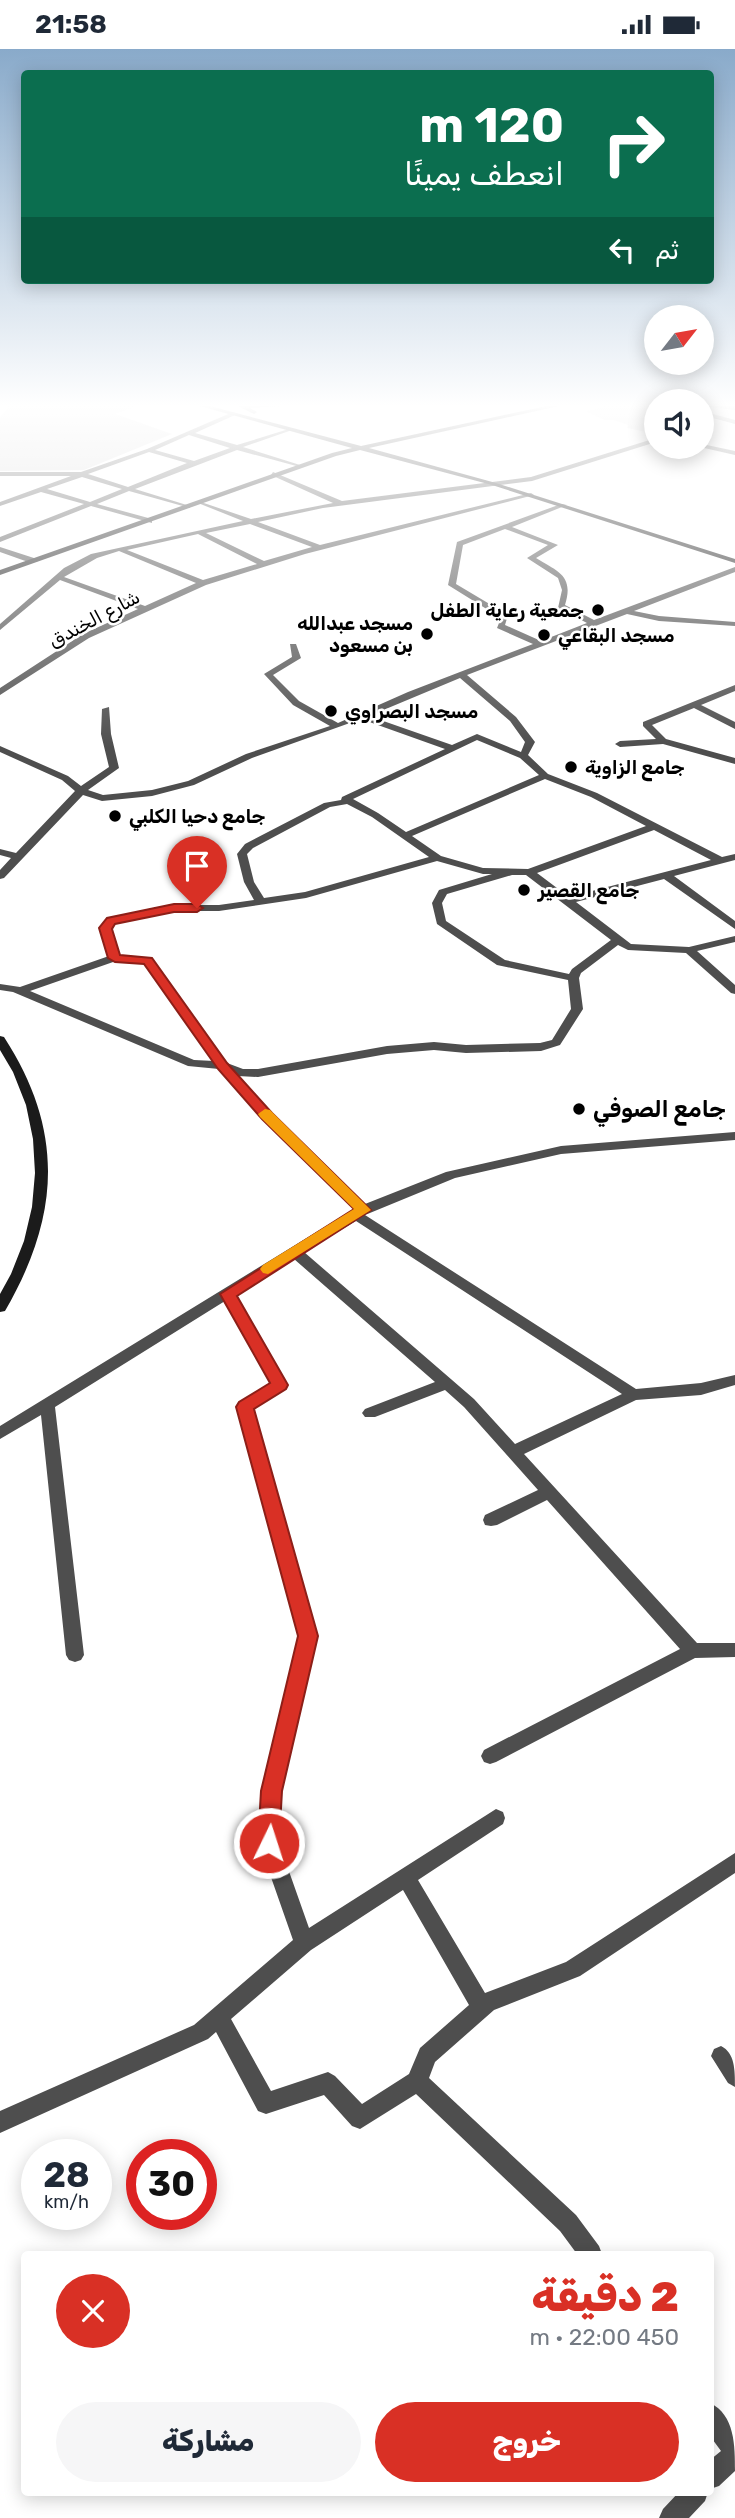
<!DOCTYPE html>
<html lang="ar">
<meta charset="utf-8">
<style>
:root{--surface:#fff;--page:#f6f6f7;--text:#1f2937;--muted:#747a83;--accent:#d93025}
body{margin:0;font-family:Rubik,"Noto Naskh Arabic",sans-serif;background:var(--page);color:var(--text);direction:rtl;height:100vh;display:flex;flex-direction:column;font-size:26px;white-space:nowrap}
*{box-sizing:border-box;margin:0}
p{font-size:23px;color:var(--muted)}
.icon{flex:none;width:38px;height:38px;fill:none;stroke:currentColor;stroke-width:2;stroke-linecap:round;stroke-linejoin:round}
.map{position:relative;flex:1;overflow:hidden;direction:ltr}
.panel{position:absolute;left:21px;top:2202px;width:693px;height:245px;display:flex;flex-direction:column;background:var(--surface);border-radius:7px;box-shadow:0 4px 18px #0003;direction:rtl}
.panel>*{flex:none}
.top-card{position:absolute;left:21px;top:21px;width:693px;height:214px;border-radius:7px;box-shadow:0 4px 18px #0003;direction:rtl;background:#0b6e4f;color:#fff;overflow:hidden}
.needle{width:46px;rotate:59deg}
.tools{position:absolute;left:644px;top:256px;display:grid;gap:14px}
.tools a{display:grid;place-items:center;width:70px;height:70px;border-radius:50%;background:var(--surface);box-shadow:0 4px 18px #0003;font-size:35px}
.speed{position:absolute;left:21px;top:2090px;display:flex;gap:14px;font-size:35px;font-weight:700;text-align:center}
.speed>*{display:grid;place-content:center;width:91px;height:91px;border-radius:50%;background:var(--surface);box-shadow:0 4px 18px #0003;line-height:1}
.speed small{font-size:18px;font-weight:400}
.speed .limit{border:10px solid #d22;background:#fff;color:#111}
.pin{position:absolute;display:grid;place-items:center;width:60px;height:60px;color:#fff;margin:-72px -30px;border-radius:50% 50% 50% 0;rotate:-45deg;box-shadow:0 0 7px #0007}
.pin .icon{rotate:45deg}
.me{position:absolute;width:77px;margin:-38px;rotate:4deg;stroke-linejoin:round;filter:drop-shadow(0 0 5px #0008)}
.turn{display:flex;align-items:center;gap:24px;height:147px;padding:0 35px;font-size:32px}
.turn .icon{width:91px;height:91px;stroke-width:2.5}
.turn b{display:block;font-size:49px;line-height:60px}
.then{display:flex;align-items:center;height:66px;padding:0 35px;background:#0003;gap:14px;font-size:26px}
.round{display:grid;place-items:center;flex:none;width:74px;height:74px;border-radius:37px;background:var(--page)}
.overview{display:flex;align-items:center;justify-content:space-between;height:119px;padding:0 35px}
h1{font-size:42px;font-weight:800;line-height:52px;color:var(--accent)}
.action{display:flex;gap:14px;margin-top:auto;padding:14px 35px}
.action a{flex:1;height:80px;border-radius:42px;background:var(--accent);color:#fff;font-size:28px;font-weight:800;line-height:80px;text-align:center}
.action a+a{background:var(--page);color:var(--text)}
.status{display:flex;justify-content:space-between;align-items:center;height:49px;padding:0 35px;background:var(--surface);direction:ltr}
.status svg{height:19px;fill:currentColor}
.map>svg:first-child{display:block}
</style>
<div class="status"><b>21:58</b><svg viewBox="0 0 49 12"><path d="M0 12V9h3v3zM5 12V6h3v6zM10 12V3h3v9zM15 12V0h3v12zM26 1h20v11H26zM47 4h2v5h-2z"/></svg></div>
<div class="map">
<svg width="735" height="2469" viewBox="0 0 735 2469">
<rect width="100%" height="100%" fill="#fff"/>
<path fill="#d5d5d5" d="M12 353H147L115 365 172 385 84 421 0 422V368Z
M626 353 656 356V385L627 379 628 376 614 371H604L586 362Z"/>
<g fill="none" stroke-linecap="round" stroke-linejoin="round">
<path fill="#4e4e4e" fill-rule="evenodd" d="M702 362 735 371V375L702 366Z
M233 363 235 366 195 384 237 396 292 379V381L243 398 300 416V418L237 401 135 440 190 457V459L129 442 97 455 152 470V474L91 457 0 493V488L84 455 41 443 0 457V453L71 427H0V423H81L147 400ZM189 386 230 399 194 412 155 401ZM149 403 187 414 128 438 88 425ZM82 428 122 440 90 453 47 440Z
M656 389V393L532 432 323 459 258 473 320 496 531 444 534 446 305 505 206 536 89 589 0 646V639L83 585 138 560 60 531 0 581V575L64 519 91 505 243 472 198 454V452L251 470 333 454 271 426 273 423 342 452 531 428ZM250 475 312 498 264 512 206 484ZM198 485 257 515 203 531 127 501ZM119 502 196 534 145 557 64 528 97 509Z
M702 395 735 402V406L700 398Z
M561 455 567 456 512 478 558 496 536 509C559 523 574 527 565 556L594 571 735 518V523L634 562 659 567 735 573V577L659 572 627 565 467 626 516 668 535 693 528 706 548 725 597 744 722 808 735 805V811L674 827 735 872V880L664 830 576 853 631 895 689 898 735 887V893L697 902 735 936V945L731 944 686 904 628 901 618 896 581 924 579 929 583 960 560 996 541 1002 466 1004 434 1001 387 1005 258 1028 238 1027 271 1064 365 1155 446 1123 561 1097 735 1083V1091L561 1105 455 1129 365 1166 636 1340 701 1334 735 1326V1336L701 1346 636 1351 524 1405 697 1594H735V1608L695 1609 496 1713 490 1715 484 1713 481 1707 484 1701 680 1600 547 1451 497 1476 491 1477 485 1476 483 1471 485 1466 538 1441 464 1358 445 1341 375 1368H365L362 1364 365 1360 435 1333 294 1210 236 1246 287 1336 285 1340 253 1360 317 1587 281 1742 279 1794 309 1879 496 1760 503 1763 505 1769 503 1775 418 1831 485 1944 566 1913 735 1804V1824L580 1927 494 1961 435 2013 429 2029 576 2166 599 2197 602 2205H577L560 2182 416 2045 360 2080 352 2077 324 2046 266 2065 258 2062 216 1983 208 1990 0 2084V2062L194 1976 293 1891 259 1794 263 1742 299 1587 237 1358 240 1354 271 1334 225 1252 55 1358 84 1606 81 1611 75 1613 69 1611 66 1606 41 1366 0 1390V1377L354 1160 263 1070 219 1020 188 1017 13 943 0 941V935L20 938 109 907 101 879 107 870 174 856H219L254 851 244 833 237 805 245 795 324 754 341 751 342 748 445 700 361 670 252 709 194 736 152 747 102 752 83 746 4 829 0 830V821L11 809 0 806V800L16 804 75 742 62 731 0 703V697L68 727 81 737 109 718 101 685 102 660 109 658 111 685 119 719 88 741 103 746 152 741 188 732 246 705 330 677 293 656 264 625 292 608 290 595H296L301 609 273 626 299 652 338 674 408 643 533 595 497 579 501 569 448 536 457 493ZM505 480 548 496 527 509 558 529 562 541 558 559 587 574 541 592 505 576 508 566 456 535 463 496ZM460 629 510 672 525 693 521 703 477 685 452 696 369 667ZM477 691 520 709 539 726 406 783 378 764 353 750ZM545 730 591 748 646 777 528 820 483 819 441 807 412 787ZM347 755 372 768 429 808 305 843 264 849 254 833 247 805 253 799 330 758ZM654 781 711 811 569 848 537 824ZM437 812 483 825H492L439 841 432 854 437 875 497 916 568 931 571 960 552 991 540 994 466 996 434 993 387 997 258 1020H243L227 1014 152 909 120 906 111 879 115 874 174 862H219L306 849ZM512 826H526L611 891 572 920 569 925 505 911 446 872 442 854 447 845ZM116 912 145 914 214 1012 194 1011 30 942ZM356 1172 622 1345 515 1395 474 1350 304 1203ZM403 1841 469 1956 420 1999 409 2025 362 2055 335 2027 328 2023 271 2042 231 1970 311 1901Z
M0 498 37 510 38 512 31 514 0 503Z
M735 636V642L701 656 735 673V680L694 659 652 676 666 690 735 709V715L663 695 620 698 615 695 620 692 656 690 643 677V673Z
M721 1997C735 2004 735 2021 735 2038L728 2034 711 2007 714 2000Z
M710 2354C735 2366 735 2397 735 2422L719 2437 710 2440V2411L721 2402 710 2387Z
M679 2443H708L705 2452 689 2469H659L663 2460Z"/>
<path fill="#1b1b1b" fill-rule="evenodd" d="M185 353H195L361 397 565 353H577L369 399 496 434 735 510V514L492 436 360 401 336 407 0 526V521L332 404 352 399Z
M230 353 243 355 339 353 250 359 257 363 254 365Z
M702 353 735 357V361L702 357Z
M0 987 4 988C65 1082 60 1167 5 1262L0 1263V1245L11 1225 24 1192 32 1158 35 1124 33 1090 26 1056 13 1023 0 1001Z"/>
</g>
<linearGradient id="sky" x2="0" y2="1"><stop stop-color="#89aaca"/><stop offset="0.51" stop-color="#fff"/><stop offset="1" stop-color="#fff" stop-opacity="0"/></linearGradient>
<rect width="735" height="699" fill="url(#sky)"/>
<path fill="#d93025" stroke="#8d1f18" stroke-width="2" d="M174 855H197L203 859 197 863H174L115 875 112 880 120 906 152 909 227 1014 272 1064 371 1161 237 1247 288 1336 286 1340 254 1360 318 1587 282 1742 279 1794 276 1801 269 1804 261 1801 258 1794 261 1742 298 1587 236 1358 239 1353 270 1334 220 1245 354 1160 262 1070 218 1020 144 915 115 913 108 909 99 879 107 869Z"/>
<path fill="#f59e0b" d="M265 1060 270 1061 371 1161 268 1225 263 1224 260 1220 263 1216 354 1160 260 1068 258 1065Z"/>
<g fill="#000" stroke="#fff" stroke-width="2.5">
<circle cx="598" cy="561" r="7"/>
<circle cx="427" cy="585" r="7"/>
<circle cx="544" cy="586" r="7"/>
<circle cx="331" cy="662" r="7"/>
<circle cx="571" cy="718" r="7"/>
<circle cx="115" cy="767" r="7"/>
<circle cx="524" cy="841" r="7"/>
<circle cx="579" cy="1060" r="7"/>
</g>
<g text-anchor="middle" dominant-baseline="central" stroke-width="5" stroke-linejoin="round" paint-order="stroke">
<g font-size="19" font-weight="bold" fill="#000" stroke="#fff" text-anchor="start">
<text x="584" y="561" text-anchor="end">جمعية رعاية الطفل</text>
<text x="413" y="574" text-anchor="end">مسجد عبدالله<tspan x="413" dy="22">بن مسعود</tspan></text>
<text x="558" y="586">مسجد البقاعي</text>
<text x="345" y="662">مسجد البصراوي</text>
<text x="585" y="718">جامع الزاوية</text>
<text x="129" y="767">جامع دحيا الكلبي</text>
<text x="538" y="841">جامع القصير</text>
</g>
<g font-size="19" fill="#000" stroke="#fff">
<text transform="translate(94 570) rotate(-28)">شارع الخندق</text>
</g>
<g font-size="23" font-weight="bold" fill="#000" stroke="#fff" text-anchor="start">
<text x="593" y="1060">جامع الصوفي</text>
</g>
</g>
</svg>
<div class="tools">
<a><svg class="needle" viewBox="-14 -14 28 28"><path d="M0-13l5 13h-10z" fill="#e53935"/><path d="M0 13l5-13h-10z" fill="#747a83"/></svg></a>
<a><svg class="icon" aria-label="sound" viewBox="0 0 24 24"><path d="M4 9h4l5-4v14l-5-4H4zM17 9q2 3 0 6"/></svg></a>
</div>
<div class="speed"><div>28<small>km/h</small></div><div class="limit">30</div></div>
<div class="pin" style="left:197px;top:859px;background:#d93025"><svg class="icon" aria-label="arrive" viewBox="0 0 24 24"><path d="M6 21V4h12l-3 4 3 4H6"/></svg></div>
<svg class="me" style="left:269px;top:1794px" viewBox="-20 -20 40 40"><circle r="17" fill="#d93025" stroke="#fff" stroke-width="3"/><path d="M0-11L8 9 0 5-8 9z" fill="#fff"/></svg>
<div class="top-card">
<div class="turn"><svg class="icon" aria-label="right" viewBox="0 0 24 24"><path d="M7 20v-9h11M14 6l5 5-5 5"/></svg><div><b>120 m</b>انعطف يمينًا</div></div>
<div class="then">ثم<svg class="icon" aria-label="left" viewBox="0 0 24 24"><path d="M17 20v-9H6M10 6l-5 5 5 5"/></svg></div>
</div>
<section class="panel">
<div class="overview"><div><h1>2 دقيقة</h1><p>450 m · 22:00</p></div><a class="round" style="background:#d93025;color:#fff"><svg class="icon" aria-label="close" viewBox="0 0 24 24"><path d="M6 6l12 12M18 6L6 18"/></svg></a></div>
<div class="action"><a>خروج</a><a>مشاركة</a></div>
</section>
</div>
